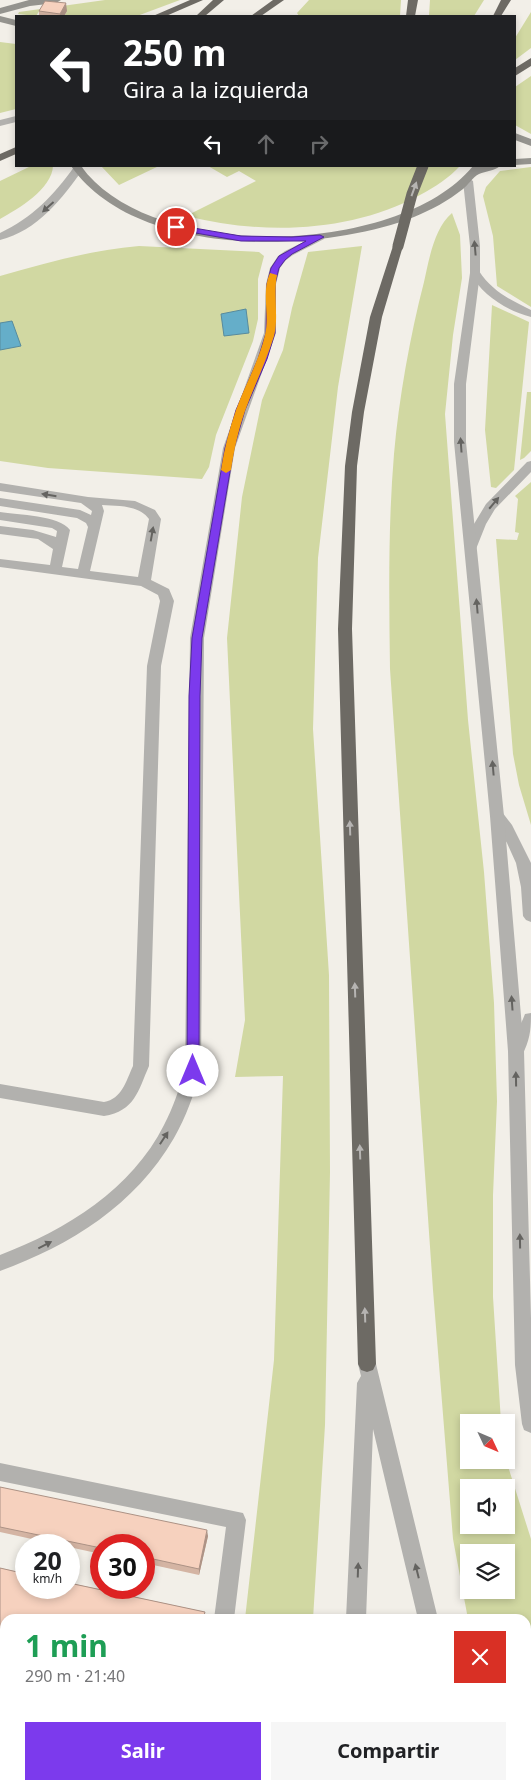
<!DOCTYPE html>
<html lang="es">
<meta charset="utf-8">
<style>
:root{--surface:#fff;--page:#f6f6f6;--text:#202124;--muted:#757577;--accent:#7c3aed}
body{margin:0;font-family:"Noto Sans",sans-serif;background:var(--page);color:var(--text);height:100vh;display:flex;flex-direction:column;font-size:19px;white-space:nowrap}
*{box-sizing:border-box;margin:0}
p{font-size:16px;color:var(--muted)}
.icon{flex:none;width:28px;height:28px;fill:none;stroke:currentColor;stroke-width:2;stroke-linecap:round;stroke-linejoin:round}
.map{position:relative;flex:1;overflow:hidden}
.drawer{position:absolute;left:0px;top:1614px;width:531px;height:176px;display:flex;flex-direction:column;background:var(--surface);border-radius:15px 15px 0 0;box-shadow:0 2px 8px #0003}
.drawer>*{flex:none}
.top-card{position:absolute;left:15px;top:15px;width:501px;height:152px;border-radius:0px;box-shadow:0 2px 8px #0003;background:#202124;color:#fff;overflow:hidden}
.needle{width:32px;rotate:134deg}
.tools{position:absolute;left:460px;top:1414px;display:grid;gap:10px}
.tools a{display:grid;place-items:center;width:55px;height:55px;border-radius:0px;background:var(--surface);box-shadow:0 2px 8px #0003;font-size:25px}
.speed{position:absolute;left:15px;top:1534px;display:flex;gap:10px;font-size:25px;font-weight:700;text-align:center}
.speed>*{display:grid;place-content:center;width:65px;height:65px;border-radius:50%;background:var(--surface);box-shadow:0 2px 8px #0003;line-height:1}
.speed small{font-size:12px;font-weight:400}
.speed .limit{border:8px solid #d22;background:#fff;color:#111}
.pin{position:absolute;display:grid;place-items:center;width:42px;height:42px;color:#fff;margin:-21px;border:2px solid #fff;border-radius:50%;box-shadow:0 1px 5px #0007}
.me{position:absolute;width:55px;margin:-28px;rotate:0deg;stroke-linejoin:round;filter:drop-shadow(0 0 4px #0008)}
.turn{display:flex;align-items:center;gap:18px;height:105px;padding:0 25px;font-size:22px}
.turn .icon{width:65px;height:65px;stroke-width:2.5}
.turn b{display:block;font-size:35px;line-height:42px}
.lanes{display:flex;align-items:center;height:48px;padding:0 25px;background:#0003;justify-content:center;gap:25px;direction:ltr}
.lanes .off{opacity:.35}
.round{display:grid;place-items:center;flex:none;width:52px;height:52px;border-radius:0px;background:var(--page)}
.summary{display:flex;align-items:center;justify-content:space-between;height:85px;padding:0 25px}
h1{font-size:30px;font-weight:700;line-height:38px;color:#1e9e55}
.primary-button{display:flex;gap:10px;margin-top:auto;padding:10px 25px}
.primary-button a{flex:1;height:58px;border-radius:0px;background:var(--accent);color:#fff;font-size:20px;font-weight:700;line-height:58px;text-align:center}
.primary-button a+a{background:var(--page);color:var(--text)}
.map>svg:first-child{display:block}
</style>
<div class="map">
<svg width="531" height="1789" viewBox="0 0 531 1789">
<rect width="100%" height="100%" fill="#f2efe8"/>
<path fill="#d1d8a2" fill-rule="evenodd" d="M105 0H180L137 16H64L67 11 40 10 36 16 18 14 19 12Z
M309 0H401L400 16H299L297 13Z
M430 0H484L474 16H429Z
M531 12V48L515 60V38Z
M0 42 16 44V109L0 113Z
M531 76V134L515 125V87Z
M31 166H53C52 189 18 209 0 219V181Z
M101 166H159L119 185Z
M208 166H460C449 178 435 187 420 195 350 233 262 235 186 216L256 181 239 171 227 177Z
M531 167V307L497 286 493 236 483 196 486 187 500 171Z
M452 213 460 235 462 278 453 335 445 414 468 720 484 872 494 1003 497 1101 493 1195V1297L501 1422H469V1460H506L531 1539V1789H504L503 1785H526V1619H468L453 1539 433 1290 390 669C389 598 388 525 394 454 399 398 410 336 424 282 429 260 434 228 452 213ZM469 1488H506V1525H469ZM469 1552H506V1590H469Z
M139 246 259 252 264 256 258 279V319L253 341 216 435 209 467 202 479 48 468 0 461V276C46 263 91 250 139 246Z
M362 246 338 387 318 558 313 729 329 975 330 1172 325 1425 313 1619H245L274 1360 283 1076 235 1077 245 1020 227 638 242 497 262 400 283 350 292 308 308 252Z
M492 305 529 322 514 470 496 488 491 487 485 430Z
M527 392H531V451L524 458 520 460Z
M531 482V825L519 785 513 754 496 539 517 540 519 533 515 532 518 499 515 496Z
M221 1785H298V1789H221Z"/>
<path fill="#65aec9" stroke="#588b9d" d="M246 309 249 333 224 336 221 314Z
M12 321 21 346 0 350V323Z"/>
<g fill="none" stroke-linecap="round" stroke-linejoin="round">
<path fill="#b2b1ae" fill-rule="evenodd" d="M475 270 479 271C492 291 510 300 531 310V317C507 311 482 295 470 273Z
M531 461V472L495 509 486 524 476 549H468L466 546 474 524 486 504 527 462Z
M0 483 88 497 135 501 155 510 161 519 151 580 169 589 174 601 161 666 149 1066C138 1091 135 1111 104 1116L0 1098V1084L104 1102C122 1099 126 1081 133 1066L147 666 160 601 158 595 141 586 0 567V559L50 565 53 549 38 539 0 534V526L33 530 56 537 57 531 52 528 0 520V512C18 515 59 515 70 530L62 567 78 569 88 527 86 523 77 518 0 506V498L80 510 91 515 92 511 81 503 0 491ZM102 505C118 506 139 505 149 519L138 577 90 571 104 511Z
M497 811 502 812 512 825 531 863V922L526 920 523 916 521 887 516 863 507 843 490 816 492 812Z
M531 1013C531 1031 530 1039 522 1056L516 1058 510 1056 508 1051 523 1019 525 1014Z
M0 1463 243 1513 246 1520 234 1619H214L226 1527 0 1481Z
M190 1785H210L209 1789H189Z"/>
<path fill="#b2b1ae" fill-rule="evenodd" d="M16 116V122L0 126V120Z
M74 167H82L83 169C63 198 37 231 0 240V233C32 218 54 195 74 167Z
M468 178 473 181 480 246V273L466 384V442L504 816 524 1051 531 1318V1433L524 1430 522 1424 515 1365 508 1051 490 816 454 442V384L470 273V246L463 181Z
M320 234 325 237 324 239 293 255 286 260 280 268 276 284V333L235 448 204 638 201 1071C194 1094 186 1117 174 1138 135 1205 71 1245 0 1271V1255C66 1230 132 1189 164 1125 173 1108 179 1089 185 1071L190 638 223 448 264 333 266 284 270 268 278 256 285 251Z
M367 1356 373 1358 376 1364 438 1619H418L373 1429 366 1619H346L357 1383 361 1376 358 1364 361 1358Z
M336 1785H356V1789H336Z
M455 1785H475L476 1789H456Z"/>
<path fill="#94938e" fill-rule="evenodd" d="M29 0H61L56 3 30 6 0 14V8Z
M0 16 16 20V26L0 22Z
M515 133 531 139V146L515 140Z
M531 158V164L515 165V159Z
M71 166H81C151 264 400 256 473 166H500C494 171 486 171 479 174 473 177 468 185 463 189 448 201 431 210 414 217 319 254 136 259 71 166Z"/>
<path fill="#6d6a64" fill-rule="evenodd" d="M190 0H203L166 16H153Z
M213 0H224L205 16H196Z
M273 0H284L261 16H251Z
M408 0H418L415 16H406Z
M501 0H511L501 16H493Z
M531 58V66L515 76V68Z
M16 147V154L0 161V154Z
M398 243 403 246 382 317 364 412 357 466 352 629 376 1364 373 1370 367 1372 361 1370 358 1364 338 629 345 466 352 412 370 317 393 246Z"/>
<path stroke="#6d6a64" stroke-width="11" d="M398 246 412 194 423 166"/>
</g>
<path fill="#d4b4a3" d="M39 11H67L64 16H39Z
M0 1487 208 1536 199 1575 144 1563V1545H101V1554L69 1547V1545H59L0 1532Z
M0 1568 205 1612V1619H5V1657L0 1656Z
M0 1691 5 1692V1785H186L185 1789H17L0 1785Z"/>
<path fill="#ac9285" d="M66 3 67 11 64 16H60V14Z
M207 1530 208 1536 199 1575V1569Z"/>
<path fill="#f6d1be" stroke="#ac9285" d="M45 1 66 3 60 14 39 11Z
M0 1487 207 1530 199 1569 144 1557V1545H101V1548L0 1527Z
M0 1568 26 1574V1588H69V1583L205 1612 203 1619H5V1652L0 1651Z
M0 1691 5 1692V1782L0 1781Z
M19 1785H184L183 1789H37Z"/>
<defs><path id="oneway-solid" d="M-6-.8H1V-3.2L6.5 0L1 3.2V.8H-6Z" transform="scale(1.25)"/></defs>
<g fill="#b6b4b2">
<use href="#oneway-solid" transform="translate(414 189) rotate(-70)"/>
<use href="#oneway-solid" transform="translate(350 828) rotate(-92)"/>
<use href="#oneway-solid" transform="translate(355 990) rotate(-92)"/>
<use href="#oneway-solid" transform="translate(360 1152) rotate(-92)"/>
<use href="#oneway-solid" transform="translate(365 1315) rotate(-92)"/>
</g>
<g fill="#646360">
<use href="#oneway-solid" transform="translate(48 207) rotate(138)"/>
<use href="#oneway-solid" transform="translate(475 248) rotate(-95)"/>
<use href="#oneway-solid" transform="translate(461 445) rotate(-94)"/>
<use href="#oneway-solid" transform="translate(49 495) rotate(-171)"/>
<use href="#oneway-solid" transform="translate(494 503) rotate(-50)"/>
<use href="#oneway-solid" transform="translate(152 534) rotate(-80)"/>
<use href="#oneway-solid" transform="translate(477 606) rotate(-95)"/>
<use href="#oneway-solid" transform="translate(493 768) rotate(-95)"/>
<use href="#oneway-solid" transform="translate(512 1003) rotate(-94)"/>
<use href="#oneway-solid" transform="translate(516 1079) rotate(-91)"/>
<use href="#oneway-solid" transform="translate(164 1138) rotate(-57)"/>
<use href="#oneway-solid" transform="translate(520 1241) rotate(-91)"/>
<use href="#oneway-solid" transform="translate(45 1245) rotate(-27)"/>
<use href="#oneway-solid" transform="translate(358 1570) rotate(-88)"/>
<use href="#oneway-solid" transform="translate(417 1571) rotate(-104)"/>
</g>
<path fill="#7c3aed" stroke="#51269a" d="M176 225 241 236 292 237 320 235 324 237 292 254 285 260 279 268 275 284V333L267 359 245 410 234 448 202 638 200 696 199 1071 197 1075H188L187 1071 189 696 192 638 225 448 236 410 258 359 266 333 267 284 271 268 279 256 306 241H241L173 229 172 227Z"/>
<path fill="#f59e0b" d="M270 273 277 275C273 295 279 317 274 336 266 362 254 386 245 411 238 431 234 450 231 470L226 473 221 470C224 450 229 430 236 410 245 385 259 361 265 335 270 315 261 292 270 273Z"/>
</svg>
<div class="tools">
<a><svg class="needle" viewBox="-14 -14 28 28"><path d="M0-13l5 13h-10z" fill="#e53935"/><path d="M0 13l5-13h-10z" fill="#757577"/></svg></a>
<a><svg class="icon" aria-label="sound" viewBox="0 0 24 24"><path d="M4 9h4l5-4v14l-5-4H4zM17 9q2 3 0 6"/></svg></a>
<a><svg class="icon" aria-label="layers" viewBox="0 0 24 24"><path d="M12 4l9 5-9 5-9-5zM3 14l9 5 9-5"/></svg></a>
</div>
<div class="speed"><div>20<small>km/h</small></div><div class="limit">30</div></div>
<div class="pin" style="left:176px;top:227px;background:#d93025"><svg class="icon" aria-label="arrive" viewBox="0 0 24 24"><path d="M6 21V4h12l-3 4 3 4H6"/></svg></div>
<svg class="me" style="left:193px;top:1071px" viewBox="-20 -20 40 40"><circle r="19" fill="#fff"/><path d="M0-13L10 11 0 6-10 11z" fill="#7c3aed"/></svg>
<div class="top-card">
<div class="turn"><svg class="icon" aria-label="left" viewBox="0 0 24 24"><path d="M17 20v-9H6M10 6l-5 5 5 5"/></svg><div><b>250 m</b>Gira a la izquierda</div></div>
<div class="lanes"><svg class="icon" aria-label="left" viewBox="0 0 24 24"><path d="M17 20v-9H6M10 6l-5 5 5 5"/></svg><svg class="icon off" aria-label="ahead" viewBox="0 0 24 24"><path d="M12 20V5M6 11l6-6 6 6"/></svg><svg class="icon off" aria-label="right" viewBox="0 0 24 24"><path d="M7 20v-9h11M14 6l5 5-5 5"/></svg></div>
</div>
<section class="drawer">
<div class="summary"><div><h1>1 min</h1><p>290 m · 21:40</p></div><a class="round" style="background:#d93025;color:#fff"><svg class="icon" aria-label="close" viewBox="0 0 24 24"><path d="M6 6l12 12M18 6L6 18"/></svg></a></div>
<div class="primary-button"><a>Salir</a><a>Compartir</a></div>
</section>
</div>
